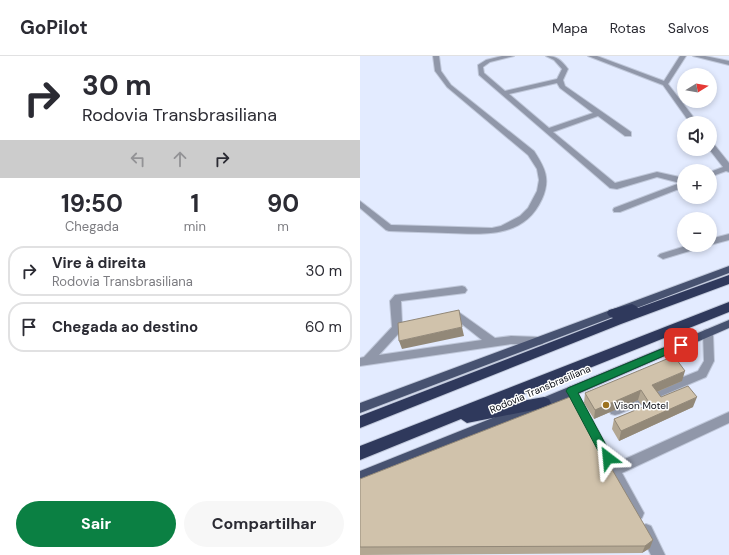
<!DOCTYPE html>
<html lang="pt">
<meta charset="utf-8">
<style>
:root{--surface:#fff;--page:#f7f7f7;--text:#2b2b33;--muted:#7c7c81;--line:#e1e1e2;--accent:#0b8043}
body{margin:0;font-family:"DM Sans",sans-serif;background:var(--page);color:var(--text);height:100vh;display:flex;flex-direction:column;font-size:15px;white-space:nowrap}
*{box-sizing:border-box;margin:0}
p{font-size:13px;color:var(--muted)}
.icon{flex:none;width:22px;height:22px;fill:none;stroke:currentColor;stroke-width:2;stroke-linecap:round;stroke-linejoin:round}
.map{position:relative;flex:1;overflow:hidden}
.sheet{display:flex;flex-direction:column;background:var(--surface);width:360px}
.sheet>*{flex:none}
.banner{background:#fff;color:var(--text);overflow:hidden}
.needle{width:26px;rotate:79deg}
.fabs{position:absolute;left:317px;top:12px;display:grid;gap:8px}
.fabs a{display:grid;place-items:center;width:40px;height:40px;border-radius:50%;background:var(--surface);box-shadow:0 2px 6px #0003;font-size:20px}
.pin{position:absolute;display:grid;place-items:center;width:34px;height:34px;color:#fff;margin:-17px;border-radius:8px;box-shadow:0 2px 6px #0006}
.me{position:absolute;width:44px;margin:-22px;rotate:331deg;stroke-linejoin:round;filter:drop-shadow(0 0 3px #0008)}
.turn{display:flex;align-items:center;gap:14px;height:84px;padding:0 16px;font-size:18px}
.turn .icon{width:52px;height:52px;stroke-width:2.5}
.turn b{display:block;font-size:28px;line-height:34px}
.lanes{display:flex;align-items:center;height:38px;padding:0 16px;background:#0003;justify-content:center;gap:20px;direction:ltr}
.lanes .off{opacity:.35}
.eta{display:flex;justify-content:space-evenly;align-items:center;height:68px;text-align:center}
.eta b{font-size:24px;font-weight:700;line-height:28px}
.action{display:flex;gap:8px;margin-top:auto;padding:8px 16px}
.action a{flex:1;height:46px;border-radius:24px;background:var(--accent);color:#fff;font-size:16px;font-weight:700;line-height:46px;text-align:center}
.action a+a{background:var(--page);color:var(--text)}
ul{padding:0;list-style:none}
li{display:flex;align-items:center;gap:12px;height:50px;margin:0 8px 6px;padding:0 8px;border:2px solid var(--line);border-radius:16px}
li div{flex:1}
li b{display:block;font-size:15px}
li em{font-style:normal}
header{display:flex;align-items:center;gap:24px;box-sizing:border-box;height:56px;padding:0 20px;background:var(--surface);border-bottom:1px solid var(--line)}
header strong{font-size:19px}
nav{display:flex;gap:22px;margin-inline-start:auto;font-size:14px}
main{display:flex;flex:1;min-height:0}
.map>svg:first-child{display:block}
</style>
<header>
<strong>GoPilot</strong>
<nav><a>Mapa</a><a>Rotas</a><a>Salvos</a></nav>
</header>
<main>
<section class="sheet">
<div class="banner">
<div class="turn"><svg class="icon" aria-label="right" viewBox="0 0 24 24"><path d="M7 20v-9h11M14 6l5 5-5 5"/></svg><div><b>30 m</b>Rodovia Transbrasiliana</div></div>
<div class="lanes"><svg class="icon off" aria-label="left" viewBox="0 0 24 24"><path d="M17 20v-9H6M10 6l-5 5 5 5"/></svg><svg class="icon off" aria-label="ahead" viewBox="0 0 24 24"><path d="M12 20V5M6 11l6-6 6 6"/></svg><svg class="icon" aria-label="right" viewBox="0 0 24 24"><path d="M7 20v-9h11M14 6l5 5-5 5"/></svg></div>
</div>
<div class="eta">
<div><b>19:50</b><p>Chegada</p></div>
<div><b>1</b><p>min</p></div>
<div><b>90</b><p>m</p></div>
</div>
<ul>
<li><svg class="icon" aria-label="right" viewBox="0 0 24 24"><path d="M7 20v-9h11M14 6l5 5-5 5"/></svg><div><b>Vire à direita</b><p>Rodovia Transbrasiliana</p></div><em>30 m</em></li>
<li><svg class="icon" aria-label="arrive" viewBox="0 0 24 24"><path d="M6 21V4h12l-3 4 3 4H6"/></svg><div><b>Chegada ao destino</b></div><em>60 m</em></li>
</ul>
<div class="action"><a>Sair</a><a>Compartilhar</a></div>
</section>
<div class="map">
<svg width="369" height="499" viewBox="0 0 369 499">
<rect width="100%" height="100%" fill="#e3ebff"/>
<g fill="none" stroke-linecap="round" stroke-linejoin="round">
<defs>
<path id="minor" d="M73 0H79L81 15 91 29 174 95C185 112 191 123 182 143 164 183 123 178 88 177 68 176 49 176 29 175L26 174 0 152V145L31 169 132 172 141 170 160 160 168 152 177 135 179 124 177 113 168 99 87 31 75 15Z
M142 0H154L130 6 123 11 124 17 145 35 197 23 202 13 194 4 186 0C197 0 201 4 208 13L203 24 205 30 271 76V80H265L238 60 193 76 255 127 297 116 324 122V131L260 156H254L253 154 254 152 320 127 297 121 257 133 250 132 119 19 118 9 126 4ZM197 27 200 32 233 57 189 72 149 38Z
M228 0H237L304 25 320 0H326L308 28 338 67H330L303 29Z
M333 0H345L369 5V9Z
M350 87H353L369 107V116L366 115 350 121V116L363 111 349 93Z
M369 178V184L350 189H349L350 183Z
M329 189H345L343 191 303 203 298 200 300 198Z
M102 230 105 231 107 234 105 237 41 245 42 267 51 266 55 267 56 270 55 273 40 276 19 299 122 284 98 265 89 267 85 266 84 263 85 260 100 257 135 282 151 280 179 281 183 282 184 285 183 288 179 289 151 288 0 310V302L4 301 32 271 30 245 35 239Z
M348 273 352 274 353 277 354 305 346 321 259 358 255 359 251 358 249 354 251 350 338 315 344 305 343 277 344 274Z
M211 330 215 332 256 407 369 356V367L262 417 284 457 282 462 277 464 272 462 207 338 205 335 207 332Z
M286 468 291 470 305 499H291L279 475 281 470Z"/>
<path id="major" d="M369 210V217L0 357V347Z
M369 264V272L188 351 0 427V415L180 343Z"/>
<path id="highway" d="M369 219V228L261 268 0 372V360L253 262 249 260 247 257 249 254 272 248 276 250 278 252Z
M369 246V256L135 350 184 341 189 343 191 347 189 351 107 367 101 363 0 404V390Z"/>
</defs>
<use href="#minor" stroke="#c0c8da" stroke-width="2"/>
<use href="#major" stroke="#c0c8da" stroke-width="2"/>
<use href="#highway" stroke="#c0c8da" stroke-width="2"/>
<use href="#minor" fill="#9097a9" fill-rule="evenodd"/>
<use href="#major" fill="#475270" fill-rule="evenodd"/>
<use href="#highway" fill="#2f395c" fill-rule="evenodd"/>
</g>
<path fill="#b3a793" d="M322 325 297 336 301 341 333 351 259 385 252 373 254 363 283 351 278 344 234 363 224 347 225 337Z
M210 341 290 492 282 497 0 499V423Z"/>
<path fill="#928878" d="M102 271 104 280 42 293 39 285Z
M325 315 322 325 289 339 292 329Z
M281 334 278 344 234 363 235 354Z
M337 341 333 351 259 385 261 375Z
M293 484 290 492 282 497 285 490Z"/>
<path fill="#d0c2ab" stroke="#928878" d="M99 254 102 271 39 285 38 267Z
M314 300 325 315 292 329 301 341 328 330 337 341 261 375 254 363 290 348 281 334 235 354 225 337Z
M210 341 293 484 285 490 0 491V423Z"/>
<path fill="#0b8043" stroke="#07532c" d="M321 285 324 286 326 289 324 291 218 337 253 402 252 406 248 407 244 406 208 338 206 335 208 332Z"/>
<circle fill="#9c7220" stroke="#fff" stroke-width="1.5" cx="246" cy="349" r="4"/>
<g text-anchor="middle" dominant-baseline="central" stroke-width="3" stroke-linejoin="round" paint-order="stroke">
<g font-size="10" fill="#0b0e16" stroke="#fff">
<text transform="translate(180 333) rotate(-23)">Rodovia Transbrasiliana</text>
</g>
<g font-size="10" fill="#0b0e16" stroke="#fff" text-anchor="start">
<text x="254" y="349">Vison Motel</text>
</g>
</g>
</svg>
<div class="fabs">
<a><svg class="needle" viewBox="-14 -14 28 28"><path d="M0-13l5 13h-10z" fill="#e53935"/><path d="M0 13l5-13h-10z" fill="#7c7c81"/></svg></a>
<a><svg class="icon" aria-label="sound" viewBox="0 0 24 24"><path d="M4 9h4l5-4v14l-5-4H4zM17 9q2 3 0 6"/></svg></a>
<a>+</a>
<a>−</a>
</div>
<div class="pin" style="left:321px;top:289px;background:#d93025"><svg class="icon" aria-label="arrive" viewBox="0 0 24 24"><path d="M6 21V4h12l-3 4 3 4H6"/></svg></div>
<svg class="me" style="left:248px;top:402px" viewBox="-20 -20 40 40"><path d="M0-17L14 15 0 8-14 15z" fill="#0b8043" stroke="#fff" stroke-width="4"/></svg>
</div>
</main>
